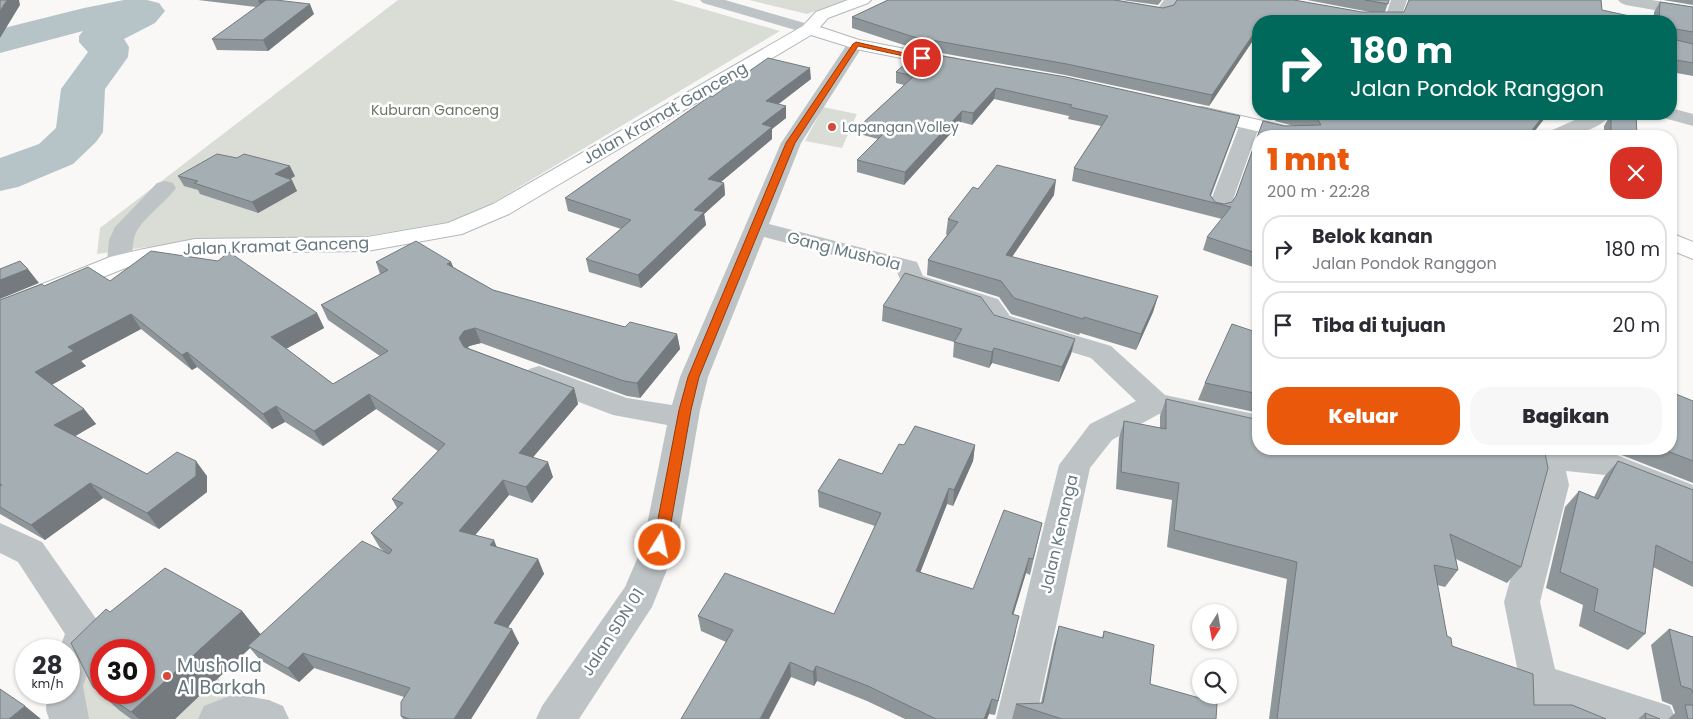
<!DOCTYPE html>
<html lang="id">
<meta charset="utf-8">
<style>
:root{--surface:#fff;--page:#f7f7f7;--text:#2b2b33;--muted:#7c7c81;--line:#e1e1e2;--accent:#ea580c}
body{margin:0;font-family:Poppins,sans-serif;background:var(--page);color:var(--text);height:100vh;display:flex;flex-direction:column;font-size:19px;white-space:nowrap}
*{box-sizing:border-box;margin:0}
p{font-size:16px;color:var(--muted)}
.icon{flex:none;width:28px;height:28px;fill:none;stroke:currentColor;stroke-width:2;stroke-linecap:round;stroke-linejoin:round}
.map{position:relative;flex:1;overflow:hidden}
.details{position:absolute;left:1252px;top:130px;width:425px;height:325px;display:flex;flex-direction:column;background:var(--surface);border-radius:20px;box-shadow:0 1px 4px #0004}
.details>*{flex:none}
.top-card{position:absolute;left:1252px;top:15px;width:425px;height:105px;border-radius:20px;box-shadow:0 1px 4px #0004;background:#00695c;color:#fff;overflow:hidden}
.needle{width:32px;rotate:191deg}
.controls{position:absolute;left:1192px;top:604px;display:grid;gap:10px}
.controls a{display:grid;place-items:center;width:45px;height:45px;border-radius:50%;background:var(--surface);box-shadow:0 1px 4px #0004;font-size:25px}
.speed{position:absolute;left:15px;top:639px;display:flex;gap:10px;font-size:25px;font-weight:700;text-align:center}
.speed>*{display:grid;place-content:center;width:65px;height:65px;border-radius:50%;background:var(--surface);box-shadow:0 1px 4px #0004;line-height:1}
.speed small{font-size:12px;font-weight:400}
.speed .limit{border:8px solid #d22;background:#fff;color:#111}
.pin{position:absolute;display:grid;place-items:center;width:42px;height:42px;color:#fff;margin:-21px;border:2px solid #fff;border-radius:50%;box-shadow:0 1px 5px #0007}
.me{position:absolute;width:55px;margin:-28px;rotate:10deg;stroke-linejoin:round;filter:drop-shadow(0 0 4px #0008)}
.turn{display:flex;align-items:center;gap:18px;height:105px;padding:0 15px;font-size:22px}
.turn .icon{width:65px;height:65px;stroke-width:2.5}
.turn b{display:block;font-size:35px;line-height:42px}
.round{display:grid;place-items:center;flex:none;width:52px;height:52px;border-radius:20px;background:var(--page)}
.headline{display:flex;align-items:center;justify-content:space-between;height:85px;padding:0 15px}
h1{font-size:30px;font-weight:800;line-height:38px;color:var(--accent)}
.cta{display:flex;gap:10px;margin-top:auto;padding:10px 15px}
.cta a{flex:1;height:58px;border-radius:20px;background:var(--accent);color:#fff;font-size:20px;font-weight:800;line-height:58px;text-align:center}
.cta a+a{background:var(--page);color:var(--text)}
ul{padding:0;list-style:none}
li{display:flex;align-items:center;gap:15px;height:68px;margin:0 10px 8px;padding:0 5px;border:2px solid var(--line);border-radius:20px}
li div{flex:1}
li b{display:block;font-size:19px}
li em{font-style:normal}
.map>svg:first-child{display:block}
</style>
<div class="map">
<svg width="1693" height="719" viewBox="0 0 1693 719">
<rect width="100%" height="100%" fill="#f9f8f7"/>
<path fill="#daddd6" d="M398 0H672L780 31 466 219 336 241 206 239 97 254 100 228Z
M749 0H849L807 14Z
M823 107 857 114 842 148 805 141Z
M137 618 164 646 215 672 234 703 203 719H175L208 687 172 665 131 634 115 650H101V663L97 668 101 675V692L110 693 120 711 131 719H86L78 712 77 677 110 632Z"/>
<g fill="none" stroke-linecap="round" stroke-linejoin="round">
<path fill="#b7c4c7" fill-rule="evenodd" d="M124 0H147L159 3 165 11 155 23 124 39 129 47 128 57 105 89 103 132 96 142 73 164 18 187 0 191V158L39 144 56 128 61 89 88 52 79 42V36L83 31 0 53V29L84 8Z"/>
<defs>
<path id="secondary" d="M848 0H871L868 3 828 18 820 27 859 40 957 59 960 63 957 67 951 68 856 49 811 35 509 214 462 234 367 251 195 253 140 264 128 267 0 318V301L110 257 139 250 195 239 367 237 448 223 493 204 803 26 816 12Z
M1202 107 1312 132 1315 136H1279L1195 117 1192 113 1195 109Z
M1671 233 1693 242V259L1671 250Z"/>
</defs>
<use href="#secondary" stroke="#b1b8bb" stroke-width="2"/>
<path fill="#bec4c6" fill-rule="evenodd" d="M700 0H725L815 26 817 29 815 32 809 34 703 3Z
M1084 0H1119L1159 7 1164 0H1180L1170 14 1161 17 1092 5 1087 3Z
M1391 0H1407L1400 21H1384Z
M1618 0H1652L1693 7V17L1626 5 1621 3Z
M856 39 862 40 864 44 801 143 769 224 917 262 923 276 998 299 1010 316 1111 346 1165 395 1259 415V437L1159 414 1112 440 1090 468 1036 719H996L1059 465 1090 424 1136 401 1091 358 992 328 980 311 903 286 897 272 764 237 708 377 700 410 677 545 652 607 579 719H536L542 706 625 587 643 545 667 425 613 415 529 383 525 376 529 369 539 366 627 398 672 405 680 377 781 143 850 40Z
M1671 108 1693 114V126L1664 118 1662 114H1671Z
M1588 114H1611C1598 133 1565 137 1545 136L1548 132Z
M1250 118 1257 120 1260 124 1230 208 1227 213 1219 215 1211 213 1208 208 1240 124 1243 120Z
M165 181 173 183 176 188C165 203 148 214 138 229 130 241 135 256 128 267L119 269 110 267 107 262 109 240 115 227 157 183Z
M1443 449H1572L1609 452 1693 485V512L1605 475 1566 471 1569 485 1540 602 1555 669 1670 706 1676 719H1598L1559 706V719H1519L1520 682 1504 602 1537 485 1534 468 1458 460 1447 457Z
M0 523 42 542 97 620 102 632 83 686 89 719H49L46 710 47 692H69V650H59L65 634 18 562 0 553Z
M234 694 269 700 283 706 289 719H198L204 706Z"/>
<use href="#secondary" fill="#fff" fill-rule="evenodd"/>
</g>
<path fill="#8e969a" d="M198 0H276L314 14 268 51 217 50 212 39 257 7Z
M888 0H1114L1163 8 1174 5 1177 0H1294L1362 12H1370L1307 0H1389L1385 12H1404L1409 0H1601L1602 10 1652 21H1259V37L1256 36 1209 106 1065 75 913 48 852 28V17Z
M1122 0H1162L1158 5Z
M1663 0H1693V5Z
M1660 2 1693 7V76L1671 72V21H1654V12Z
M918 52 1066 77 1240 116 1236 128 1211 196 1215 202 1224 204 1232 202 1236 196 1263 121 1284 126H1294L1275 121 1277 114H1548L1535 131 1553 136H1259V269L1203 250 1207 237 1222 219 1072 181 1074 168 1101 126 1068 119 1069 116 994 99 972 125 961 122 904 185 857 172V160L878 139 863 135V123L904 85 896 83V72Z
M811 79 778 104 786 106V118L772 129V139L721 182 724 183 725 195 704 214 706 225 641 288 589 272 586 259 621 229 568 211 565 198 712 97Z
M1611 114 1637 136H1604V126Z
M178 176H295L290 179 297 191 258 213 200 194 198 190 184 186Z
M978 189 1054 195 1012 257 1158 296 1153 312 1136 350 1080 333 1079 335 1011 314 999 297 927 275 928 260 947 235 946 234 948 219Z
M376 262H451L453 267 493 290 625 327 677 334 680 349 640 398 627 396 481 343 469 346 468 348 574 388 578 404 533 457 553 477 532 503 509 495 475 535 496 547 538 559 544 574 508 627 519 643 471 719H403L401 716 404 697 314 668 299 682 260 660 250 648 175 719H131L120 711 93 687 110 612 242 611 260 634 386 553 380 548 371 533 397 508 392 499 438 451 376 409 323 446 285 422 272 429 197 367 192 370 141 329 81 361 86 366 52 384 84 409 96 424 74 436 147 474 207 476V492L159 529 103 498 45 540 0 514V300L44 286 110 281 317 313 324 328 286 349 333 384 380 356 328 320 321 305 380 274Z
M883 306 994 315 1075 339 1071 354 1059 382 992 363 989 368 953 357 954 342 882 321Z
M1259 333V413L1198 400 1205 383Z
M1166 399 1259 449H1499L1521 567 1507 583 1456 559 1458 570 1445 587 1437 585 1447 636 1452 646 1534 705 1606 719H1269L1287 579 1167 547 1172 500 1116 489 1119 438 1124 421 1160 428V416Z
M1693 401V483L1619 454 1624 449H1671Z
M904 445H975L973 461 953 506 947 504 920 572 973 589 1042 523 1030 575 1026 573 1013 614 1016 631 995 715 989 714 987 719H905L867 701 817 681 814 686 791 677 726 642 701 631 698 616 834 614 875 526 819 507 818 491 882 474Z
M1618 461 1693 490V587L1653 567 1645 634 1628 650 1579 626 1583 605 1546 588 1565 507 1579 491 1594 497 1604 477Z
M1059 626 1102 638 1104 631 1150 684 1216 719H1012L1016 704 1041 703 1054 643Z
M1669 629 1693 637V719H1668L1675 713 1672 705 1662 701 1651 645Z
M1645 713 1660 719H1638Z"/>
<path fill="#747a7d" d="M7 0H19L20 5 0 38V11Z
M258 0H275L261 7Z
M310 4 314 14 268 51 263 40Z
M1259 26 1256 36 1209 106 1212 95Z
M810 68 811 79 767 113 766 101Z
M996 88 994 99 972 125 973 113Z
M786 106V118L772 129V139L710 191 708 179 762 124Z
M962 111 961 122 904 185 905 172Z
M1545 114H1548L1530 136 1532 130Z
M1240 116 1236 128 1208 201 1210 195Z
M290 166 295 176 281 185 275 174Z
M292 180 297 191 258 213 252 202Z
M1056 180 1054 195 1003 270 1006 255Z
M724 183 725 195 704 214 706 225 641 288 638 275 694 210Z
M451 262 457 276 447 264Z
M28 269 39 283 0 299V280Z
M1158 296 1153 312 1136 350 1141 334Z
M317 313 324 328 280 352 271 337Z
M131 314 141 329 81 361 86 366 48 387 35 372 68 347Z
M475 328 481 343 469 346 464 353 459 338 464 331Z
M677 334 680 349 640 398 637 383Z
M1075 339 1071 354 1059 382 1062 367Z
M994 348 992 363 989 368 992 352Z
M187 352 197 367 192 370 182 355Z
M574 388 578 404 524 468 519 453Z
M369 394 376 409 323 446 314 431Z
M276 406 285 422 272 429 263 414Z
M84 409 96 424 67 441 54 425Z
M975 445 973 461 953 506 954 490Z
M196 461 207 476V492L159 529 147 513Z
M548 462 553 477 532 503 526 487Z
M503 480 509 495 466 546 459 531Z
M90 483 103 498 45 540 31 525Z
M949 488 947 504 915 586 916 571Z
M494 540 500 555 490 545Z
M1029 558 1026 573 1009 629 1012 614Z
M538 559 544 574 501 638 494 623Z
M242 611 262 636 248 646 250 648 175 719H139L131 712Z
M512 629 519 643 471 719H454Z
M303 653 314 668 299 682 288 668Z
M790 662 791 677 769 719H760Z
M816 666 817 681 814 686 813 672Z
M992 699 989 714 987 719H984Z
M25 706 41 719H9Z"/>
<path fill="#a5afb3" stroke="#747a7d" d="M0 0H7L0 11Z
M266 0H276L310 4 263 40 212 39Z
M888 0H1114L1163 8 1174 5 1177 0H1294L1362 12H1404L1409 0H1601L1602 10 1652 21H1259V26L1212 95 1067 64 914 37 852 17Z
M1365 0H1389L1388 4Z
M1660 2 1693 7V32L1676 29V40L1693 44V63L1671 59V21H1659Z
M918 52 1066 77 1240 116 1210 195 1215 202 1224 204 1232 202 1236 196 1263 121 1284 126 1321 125 1317 118 1298 114H1545L1532 130 1553 136H1259V254L1207 237 1231 207 1074 168 1108 116 1070 107 1072 105 996 88 973 113 962 111 905 172 857 160 888 129 863 123 914 76 896 72Z
M768 58 810 68 766 101 786 106 762 124 772 127 708 179 724 183 694 210 704 212 638 275 586 259 631 220 565 198 710 96 712 97Z
M1611 114H1636L1637 136H1611Z
M217 154 237 158 244 154 290 166 275 174 292 180 252 202 194 183 198 181 178 176Z
M997 165 1056 180 1006 255 1158 296 1141 334 1084 317 1083 319 1014 298 1001 281 928 260 958 222 948 219 973 187 978 189Z
M416 241 451 262 447 264 493 290 625 327 630 322 677 334 637 383 624 381 475 328 464 331 459 338 464 347 574 388 519 453 548 462 526 487 503 480 459 531 494 540 490 545 538 559 494 623 512 629 454 719H410L401 716V702L410 688 303 653 288 668 248 646 362 541 389 554 392 550 371 533 403 503 392 499 445 444 369 394 314 431 276 406 263 414 187 352 182 355 131 314 68 347 74 351 35 372 84 409 54 425 147 474 177 452 196 461V476L147 513 90 483 31 525 0 507V486L2 485 0 484V300L42 284 44 286 88 267 110 281 151 251 218 261 229 252 317 313 271 337 333 384 388 351 321 305 388 270 376 262Z
M20 261 28 269 0 280V269Z
M905 273 981 297 994 315 1075 339 1062 367 994 348 992 352 954 342 962 329 883 306Z
M1232 324 1259 333V394L1205 383Z
M1671 392 1693 401V461L1662 449H1671Z
M1166 399 1259 420V449H1499L1545 453 1548 468 1521 567 1450 534 1458 570 1434 565 1447 636 1451 638 1452 646 1533 674 1534 705H1572L1606 719H1277L1297 562 1174 530 1179 483 1121 472 1124 421 1166 429Z
M915 426 975 445 954 490 949 488 916 571 973 589 1004 510 1042 523 1033 559 1029 558 1012 614 1019 616 998 701 992 699 984 719H936L868 686 816 666 813 672 790 662 760 719H681L733 630 698 616 725 573 834 614 881 513 818 491 839 459 882 474 899 444 904 445Z
M1618 461 1693 490V563L1656 545 1645 634 1594 611 1598 589 1560 572 1579 491 1598 499Z
M165 568 242 611 131 712 102 692H144V650H101V692L93 687 71 643 106 609 110 612Z
M1059 626 1103 638 1104 631 1154 645 1150 684 1217 703 1216 719H1062L1016 704 1043 703Z
M1669 629 1693 637V693L1691 689 1681 686Z
M0 689 25 706 9 719H0Z
M1685 705H1693V719H1688Z
M1645 713 1660 719H1646Z"/>
<path fill="#ea580c" stroke="#983908" d="M856 42 926 58 922 60 858 46 795 143 699 377 691 410 667 545 665 549 660 551 655 549 653 545 679 410 688 377 786 143 853 44Z"/>
<g fill="#d5493b" stroke="#fff" stroke-width="2">
<circle cx="832" cy="127" r="5"/>
<circle cx="167" cy="676" r="5"/>
</g>
<g text-anchor="middle" dominant-baseline="central" stroke-width="5" stroke-linejoin="round" paint-order="stroke">
<g font-size="14" fill="#6b7865" stroke="#fff">
<text x="435" y="110">Kuburan Ganceng</text>
</g>
<g font-size="14" fill="#66787f" stroke="#fff" text-anchor="start">
<text x="842" y="127">Lapangan Volley</text>
</g>
<g font-size="16" fill="#66787f" stroke="#fff">
<text transform="translate(665 113) rotate(-30)">Jalan Kramat Ganceng</text>
<text transform="translate(276 246) rotate(-2)">Jalan Kramat Ganceng</text>
<text transform="translate(844 251) rotate(14)">Gang Mushola</text>
<text transform="translate(1059 534) rotate(-77)">Jalan Kenanga</text>
<text transform="translate(613 632) rotate(-57)">Jalan SDN 01</text>
</g>
<g font-size="19" fill="#66787f" stroke="#fff" text-anchor="start">
<text x="177" y="665">Musholla<tspan x="177" dy="22">Al Barkah</tspan></text>
</g>
</g>
</svg>
<div class="controls">
<a><svg class="needle" viewBox="-14 -14 28 28"><path d="M0-13l5 13h-10z" fill="#e53935"/><path d="M0 13l5-13h-10z" fill="#7c7c81"/></svg></a>
<a><svg class="icon" aria-label="search" viewBox="0 0 24 24"><circle cx="10" cy="10" r="6"/><path d="M15 15l6 6"/></svg></a>
</div>
<div class="speed"><div>28<small>km/h</small></div><div class="limit">30</div></div>
<div class="pin" style="left:922px;top:58px;background:#d93025"><svg class="icon" aria-label="arrive" viewBox="0 0 24 24"><path d="M6 21V4h12l-3 4 3 4H6"/></svg></div>
<svg class="me" style="left:660px;top:545px" viewBox="-20 -20 40 40"><circle r="17" fill="#ea580c" stroke="#fff" stroke-width="3"/><path d="M0-11L8 9 0 5-8 9z" fill="#fff"/></svg>
<div class="top-card">
<div class="turn"><svg class="icon" aria-label="right" viewBox="0 0 24 24"><path d="M7 20v-9h11M14 6l5 5-5 5"/></svg><div><b>180 m</b>Jalan Pondok Ranggon</div></div>
</div>
<section class="details">
<div class="headline"><div><h1>1 mnt</h1><p>200 m · 22:28</p></div><a class="round" style="background:#d93025;color:#fff"><svg class="icon" aria-label="close" viewBox="0 0 24 24"><path d="M6 6l12 12M18 6L6 18"/></svg></a></div>
<ul>
<li><svg class="icon" aria-label="right" viewBox="0 0 24 24"><path d="M7 20v-9h11M14 6l5 5-5 5"/></svg><div><b>Belok kanan</b><p>Jalan Pondok Ranggon</p></div><em>180 m</em></li>
<li><svg class="icon" aria-label="arrive" viewBox="0 0 24 24"><path d="M6 21V4h12l-3 4 3 4H6"/></svg><div><b>Tiba di tujuan</b></div><em>20 m</em></li>
</ul>
<div class="cta"><a>Keluar</a><a>Bagikan</a></div>
</section>
</div>
